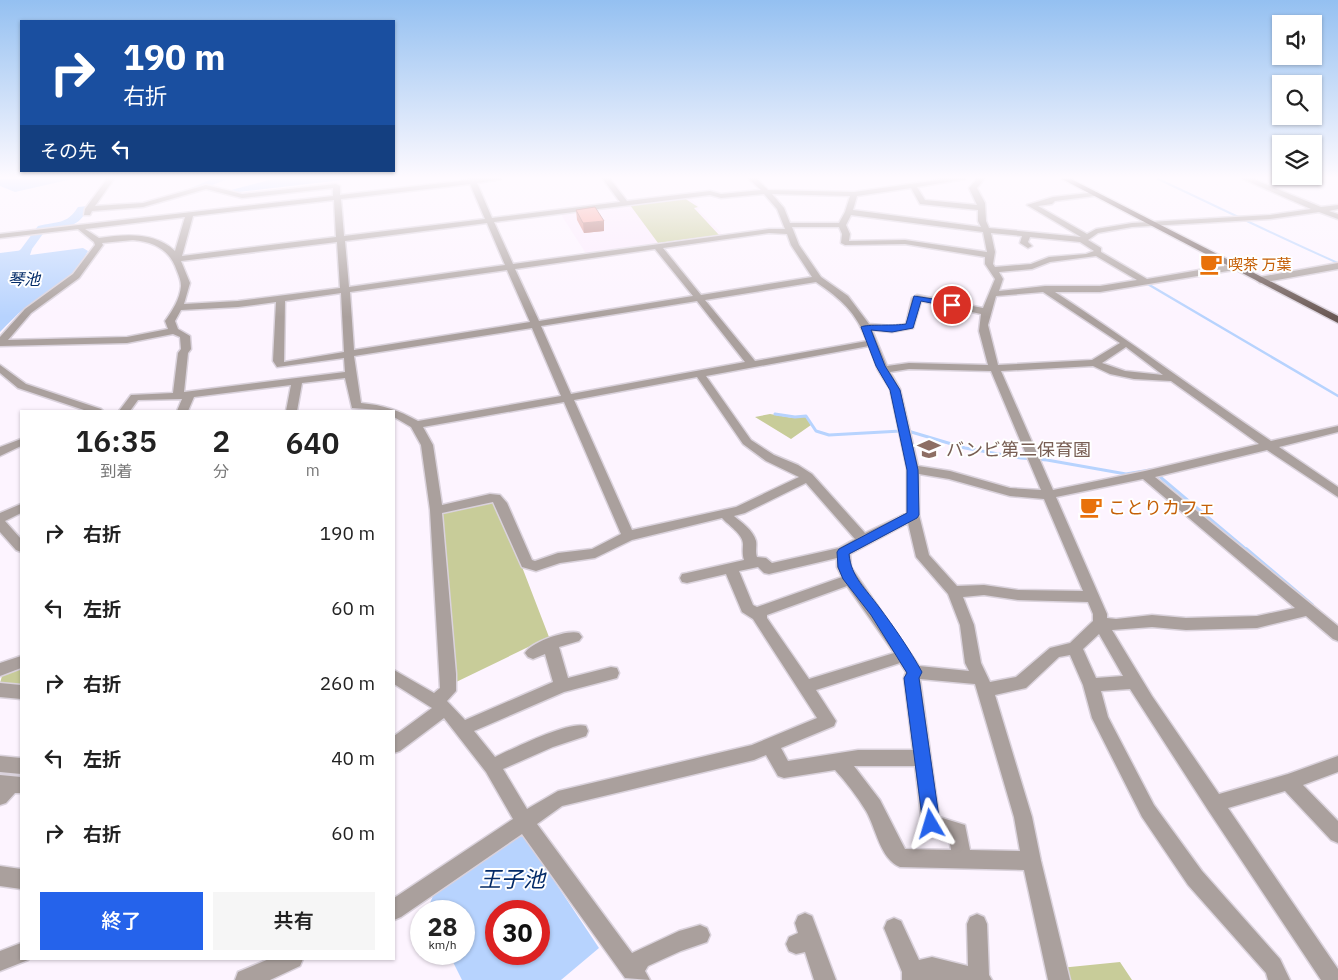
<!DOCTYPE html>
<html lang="ja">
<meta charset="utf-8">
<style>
:root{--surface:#fff;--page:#f6f6f6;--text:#222;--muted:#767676;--accent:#2563eb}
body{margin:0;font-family:"IBM Plex Sans","Noto Sans JP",sans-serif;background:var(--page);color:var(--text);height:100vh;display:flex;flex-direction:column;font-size:19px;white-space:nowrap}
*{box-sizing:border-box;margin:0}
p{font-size:16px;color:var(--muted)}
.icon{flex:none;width:28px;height:28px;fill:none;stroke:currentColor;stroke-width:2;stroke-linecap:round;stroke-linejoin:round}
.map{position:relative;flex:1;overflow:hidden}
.side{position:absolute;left:20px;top:410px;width:375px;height:550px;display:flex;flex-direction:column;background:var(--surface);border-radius:0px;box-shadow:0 1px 4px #0004}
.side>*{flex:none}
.top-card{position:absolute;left:20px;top:20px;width:375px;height:152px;border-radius:0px;box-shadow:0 1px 4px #0004;background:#1a4fa0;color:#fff;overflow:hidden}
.fabs{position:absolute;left:1272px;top:15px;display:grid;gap:10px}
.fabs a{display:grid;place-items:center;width:50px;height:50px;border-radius:0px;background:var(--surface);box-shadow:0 1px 4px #0004;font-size:25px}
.speed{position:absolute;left:410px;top:900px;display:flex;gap:10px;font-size:25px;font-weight:700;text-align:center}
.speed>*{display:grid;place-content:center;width:65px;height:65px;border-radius:50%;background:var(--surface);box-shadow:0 1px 4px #0004;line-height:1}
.speed small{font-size:12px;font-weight:400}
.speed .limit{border:8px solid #d22;background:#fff;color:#111}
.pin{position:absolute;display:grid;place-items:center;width:42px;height:42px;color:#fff;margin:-21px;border:2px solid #fff;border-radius:50%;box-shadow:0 1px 5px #0007}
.me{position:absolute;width:55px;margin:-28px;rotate:353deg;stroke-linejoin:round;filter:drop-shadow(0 0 4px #0008)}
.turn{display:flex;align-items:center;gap:18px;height:105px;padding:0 20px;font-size:22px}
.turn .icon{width:65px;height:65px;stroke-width:2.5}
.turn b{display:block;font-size:35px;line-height:42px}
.then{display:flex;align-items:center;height:48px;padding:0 20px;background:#0003;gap:10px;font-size:19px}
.eta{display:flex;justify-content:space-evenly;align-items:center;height:85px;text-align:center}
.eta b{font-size:30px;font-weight:600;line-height:35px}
.primary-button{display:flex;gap:10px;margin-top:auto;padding:10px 20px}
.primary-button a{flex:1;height:58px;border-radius:0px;background:var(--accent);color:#fff;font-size:20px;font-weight:600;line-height:58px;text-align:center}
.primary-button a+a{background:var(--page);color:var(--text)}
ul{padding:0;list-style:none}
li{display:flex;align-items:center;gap:15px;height:75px;padding:0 20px}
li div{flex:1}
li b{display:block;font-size:19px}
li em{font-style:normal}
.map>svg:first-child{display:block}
</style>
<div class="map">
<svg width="1338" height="980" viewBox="0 0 1338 980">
<rect width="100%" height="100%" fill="#fdf4ff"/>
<path fill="#fbeafd" d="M689 196 700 208 698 209 723 235 587 255 560 213Z"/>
<path fill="#c8cc99" d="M684 198 698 207 694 208 719 235 658 243 630 205Z
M770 414 793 418 805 416 811 425 791 439 755 417Z
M493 500 499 507 549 637 452 684 438 511Z
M21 668V687L4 685 0 683 2 676Z
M1120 962 1132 980H1063L1060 968Z"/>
<path fill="#b7d3fe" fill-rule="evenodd" d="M0 179H72L15 192 0 186Z
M273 179H350L238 192 231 190Z
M83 248 88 251C70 285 53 286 25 308 16 315 8 324 0 332V253L32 249 30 255Z
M521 834 525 837 599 948 561 980H462L449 954H464V911L427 910 436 889ZM496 911H539V954H496Z"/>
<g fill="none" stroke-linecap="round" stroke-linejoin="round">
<path stroke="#b7d3fe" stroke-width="2" d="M1158 179C1218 207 1277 236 1338 263"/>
<path stroke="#b7d3fe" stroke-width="2.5" d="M1146 283 1338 396"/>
<path stroke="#b7d3fe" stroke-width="3" d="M775 414 795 417 806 416 816 431 829 435 901 431
M908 431 965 448 1021 458 1047 460 1126 474 1150 470
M1159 476 1248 551"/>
<path stroke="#b7d3fe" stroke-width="4" d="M1246 549 1312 605"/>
<path fill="#b7d3fe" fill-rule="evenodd" d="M212 179H227L188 195H180L179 193Z
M107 204 111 205 112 207 111 209 86 212C78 227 61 230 45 231L29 253 4 279 0 280V269L21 249 38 226C57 221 67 225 78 207Z"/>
<defs>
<path id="minor" d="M107 179H114L95 206 143 203 206 185 242 194 336 184 340 186V195L477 179H501L477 183 492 218 620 202 603 179H610L627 201 710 191 721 194 761 190 749 179H757L768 190 854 192 945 179H965L917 187 925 200 977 205 969 188 977 179H984L977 188 985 203 986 221 989 228 1081 237 1027 205 1053 197 1097 192 1098 194 1094 196 1055 201 1052 204 1038 206 1087 234 1096 229 1132 223 1270 215 1311 209 1243 179H1253L1321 207 1338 205V209L1329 211 1338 214V219L1319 212 1270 219 1132 227 1098 233 1088 240 1101 248V252L1147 279 1234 264 1238 267 1234 270 1100 292H1055C1129 340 1198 392 1271 441L1338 426V432L1279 447 1338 487V497L1267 450 1155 477 1338 626V641L1333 639 1306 616 1257 628 1186 630 1152 627 1112 630 1152 696 1219 794 1288 774 1338 756V772L1303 785 1338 821V843L1331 840 1285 791 1228 808 1338 969V980H1321L1208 810 1130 689 1101 691 1108 717 1154 805 1202 871 1280 959 1290 980H1268L1266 973 1188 885 1142 817 1092 718 1083 685 1070 655 1059 657 1026 688 995 695 1032 817 1041 861 1070 980H1048L1024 870 900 867C880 859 876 828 866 811 857 796 846 782 835 770L784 778 778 776 766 755 754 760 562 806 537 824 632 953 679 931 700 925 707 928 710 935 707 942 681 951 648 966 645 971 650 980 625 978 522 834 401 917 394 920V898L513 819 486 772 444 718 400 751 394 753V736L432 708 394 684V670L434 693 440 688 430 510 421 445 411 427 394 417V411L352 408 345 378 302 383 297 411H286L291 385 194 397 188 411H177L182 399 138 400 130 411H119L131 395 173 393 178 353 181 349 180 337 173 334 127 343 0 346V337L25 309 73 274 95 245 94 242 78 229 0 238V234L333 196V188L242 198 206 189 143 207 92 211 90 215H84L85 209ZM470 184 485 219 344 236 341 199ZM911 188 920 204 978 210V221L981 227 853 210 857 196ZM764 194 777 209 785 229H769L513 264 494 222 710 195 721 198ZM772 194 850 196 845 212 839 223H790L784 208ZM334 200 336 237 182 256 193 216ZM851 215 983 232 987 252 905 240 849 241 850 234 846 225ZM185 217 175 251C155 232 126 234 99 238L85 229ZM487 223 505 265 349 287 345 241ZM792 227H839L842 234 841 243 845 245 905 244 985 257V264L995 279 983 308 917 295 912 298 906 324 892 326 869 324 848 296 821 277 799 245ZM769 233 787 234 791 245 812 277 701 295 663 248ZM991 233 1022 236 1020 243 1028 248 1032 246 1028 242 1030 237 1080 242 1094 251 1086 254 1049 257 1031 264 995 267 993 264 995 252ZM133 240C155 242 170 250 177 271 179 276 181 281 181 286 180 299 172 311 165 321L168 329 127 337 8 340 31 313 79 278 103 245 102 243ZM337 242 340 288 238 301 184 304 190 283 181 261ZM655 249 693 296 539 321 515 269ZM1096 256 1137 280 1100 286H1045L999 291 1003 279 999 272 1032 269 1050 262ZM507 270 530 322 354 350 350 292ZM816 282C841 299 856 312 867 341L755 361 705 300ZM1043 292 1120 343 1092 360 998 365 988 325 996 296ZM341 293 344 352 284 362 285 301ZM697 301 745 362 571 394 541 326ZM921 301 981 314 979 331 988 365 909 363 887 366 872 330 892 332 913 328ZM276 302 273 361 277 367 344 358 345 372 184 392 188 353 191 349 190 336 178 329 175 321 181 310 238 307ZM532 328 561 396 418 421C398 410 383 405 361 403L354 356ZM869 346 878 370 890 389 907 469V513L865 533 812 474 798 465 774 455 751 440 706 376ZM1126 347 1163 375 1125 371 1102 363ZM1093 366 1110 374 1134 379 1171 381 1259 444 1145 471 1053 490 1001 371ZM909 369 991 371 1041 490 1010 488 950 471 918 466 900 389 890 372ZM697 377 743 444 766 461 799 477 736 507 632 530 574 400ZM564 402 621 534 592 549 558 553 535 561 532 560 507 503 500 495 490 494 442 505 433 445 423 427ZM919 474 949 479 1010 496 1044 499 1083 591 1018 590 984 585 957 586 929 555 919 515ZM1143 479 1295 608 1257 616 1186 618 1152 615 1116 619 1107 618V614L1056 497ZM806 483 855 539 839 548 772 563 766 558 757 557C755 551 757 546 756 541 753 530 742 523 734 516L745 513ZM493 502 522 567 536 571 560 563 595 558 632 540 722 518C728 525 743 534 743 544 743 550 742 553 744 560L687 573 682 574 680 578 682 582 687 583 726 574 742 612 753 619 817 718 752 745 558 791 527 809 503 769 553 747 586 736 588 731 586 726C570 720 512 749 495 757L474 731 564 692 617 678 619 673 617 668 611 667 568 678 559 647 579 641 582 637 579 633C568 629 531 642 525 653L528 657 533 659 545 654 553 682 465 720 447 701 456 691V674L442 513ZM908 523 916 557 948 594 960 625 965 663 969 671 919 666 851 567 850 554ZM837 558V567L842 577 757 607 753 605 739 571 758 567 764 573 769 574ZM847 586 894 653 809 679 767 618V615ZM984 595 1018 600 1088 602 1093 614V621L1070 643 1050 648 1016 677 990 682 981 663 974 625 963 597ZM1099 634 1123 676 1096 678 1083 649ZM900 663 906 672 904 678 913 750H858L788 761 781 748 834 726 836 721 816 690ZM920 679 975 684 1014 817 1020 851 970 850 965 825 939 817ZM854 766H915L922 824 924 830 949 838 951 850 905 849 880 800Z
M1338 263V269L1260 283 1256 280 1260 277Z
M0 365 26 384 101 409 103 411H87L18 388 0 373Z
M21 439V446L0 456V447Z
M21 504V513L5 521 21 539V552L16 550 0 532V513Z
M21 656V668L0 676V663Z
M0 683 21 685V699L0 697Z
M0 756 21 758V774L0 772Z
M0 775 21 777V793H15L6 803 0 805Z
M0 866 21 869V889L0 886Z
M805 913 812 916 836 980H814L805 952 796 954 789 951 786 944 789 937 798 933 795 923 798 916Z
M977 914 984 917 987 924 989 975 992 980H902V972L884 928 887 921 894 918 901 921 919 960 932 957 968 966 967 924 970 917Z
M21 943V959H29L28 960 0 971V951Z
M269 959H303L300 966 270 980H235L238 972Z"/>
<path id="major" d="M1062 179H1071L1338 316V323Z"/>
</defs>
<use href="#minor" stroke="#dad2dc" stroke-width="3"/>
<use href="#major" stroke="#dad2dc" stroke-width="3"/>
<use href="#minor" fill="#aaa09d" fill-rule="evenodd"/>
<use href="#major" fill="#6a5854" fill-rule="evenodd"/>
</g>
<path fill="#d5857d" d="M576 210 604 231 584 233 577 220Z"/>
<path fill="#ae6c66" d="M604 221V231L584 233 583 223Z"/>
<path fill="#f89b91" stroke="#ae6c66" d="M595 207 604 221 583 223 576 210Z"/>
<linearGradient id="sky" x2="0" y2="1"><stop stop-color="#94c0f1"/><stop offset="0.56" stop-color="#fefaff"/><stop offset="1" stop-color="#fefaff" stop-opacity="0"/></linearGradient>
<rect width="1338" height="317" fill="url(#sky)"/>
<path fill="#2563eb" stroke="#184099" d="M914 296 952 302 956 305 952 307 921 301 913 328 892 332 871 330 885 366 900 390 918 470 919 515 917 518 849 554C851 577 866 589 879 607 894 627 910 650 922 672L919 678 940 824 937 830 931 832 925 830 923 824 904 678 907 673 871 615 843 579 838 567 837 552 839 549 907 513V470L890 390 876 366 861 327C866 324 896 326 906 324Z"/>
<defs>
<symbol id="cafe-bare" viewBox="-9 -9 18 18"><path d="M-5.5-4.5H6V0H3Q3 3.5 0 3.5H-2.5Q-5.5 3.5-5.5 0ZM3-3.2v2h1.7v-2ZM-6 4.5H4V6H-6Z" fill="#e8710a" stroke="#fff" stroke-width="2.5" paint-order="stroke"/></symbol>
<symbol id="school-bare" viewBox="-9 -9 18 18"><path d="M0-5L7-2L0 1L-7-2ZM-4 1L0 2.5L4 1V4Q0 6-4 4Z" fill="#8d6e63" stroke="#fff" stroke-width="2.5" paint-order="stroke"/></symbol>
</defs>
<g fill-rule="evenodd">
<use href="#cafe-bare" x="1195" y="248" width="32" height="32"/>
<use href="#school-bare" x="913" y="433" width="32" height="32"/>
<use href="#cafe-bare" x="1075" y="491" width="32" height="32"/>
</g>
<g text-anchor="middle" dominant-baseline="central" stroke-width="4" stroke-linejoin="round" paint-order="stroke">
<g font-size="15" fill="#c56008" stroke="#fff" text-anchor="start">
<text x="1228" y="264">喫茶 万葉</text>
</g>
<g font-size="16" font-style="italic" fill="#032b68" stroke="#fff">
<text x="24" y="279">琴池</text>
</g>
<g font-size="18" fill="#785e54" stroke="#fff" text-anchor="start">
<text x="946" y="449">バンビ第二保育園</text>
</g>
<g font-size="18" fill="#c56008" stroke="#fff" text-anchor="start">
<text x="1108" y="507">ことりカフェ</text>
</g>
<g font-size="22" font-style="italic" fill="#032b68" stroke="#fff">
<text x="512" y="878">王子池</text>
</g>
</g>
</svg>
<div class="fabs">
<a><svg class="icon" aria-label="sound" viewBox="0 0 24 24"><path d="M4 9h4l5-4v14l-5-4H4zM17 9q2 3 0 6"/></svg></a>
<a><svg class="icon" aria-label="search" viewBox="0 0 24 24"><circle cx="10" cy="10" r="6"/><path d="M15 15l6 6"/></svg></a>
<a><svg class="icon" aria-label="layers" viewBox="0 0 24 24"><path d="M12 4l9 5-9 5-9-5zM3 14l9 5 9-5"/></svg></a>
</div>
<div class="speed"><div>28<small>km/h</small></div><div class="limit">30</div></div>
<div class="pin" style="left:952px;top:305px;background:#d93025"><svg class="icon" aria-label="arrive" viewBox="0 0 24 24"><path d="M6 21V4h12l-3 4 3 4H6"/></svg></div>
<svg class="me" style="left:931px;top:824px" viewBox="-20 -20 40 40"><path d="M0-17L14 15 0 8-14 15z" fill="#2563eb" stroke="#fff" stroke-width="4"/></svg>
<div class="top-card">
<div class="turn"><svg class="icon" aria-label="right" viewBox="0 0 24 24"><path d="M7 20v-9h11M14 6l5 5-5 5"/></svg><div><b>190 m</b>右折</div></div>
<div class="then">その先<svg class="icon" aria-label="left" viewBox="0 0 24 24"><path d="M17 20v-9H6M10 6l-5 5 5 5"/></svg></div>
</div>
<section class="side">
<div class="eta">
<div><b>16:35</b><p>到着</p></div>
<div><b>2</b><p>分</p></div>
<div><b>640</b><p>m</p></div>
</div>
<ul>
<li><svg class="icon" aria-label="right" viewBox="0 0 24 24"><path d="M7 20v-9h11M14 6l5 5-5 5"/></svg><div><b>右折</b></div><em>190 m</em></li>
<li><svg class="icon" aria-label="left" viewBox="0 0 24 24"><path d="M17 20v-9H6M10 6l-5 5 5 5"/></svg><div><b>左折</b></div><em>60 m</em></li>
<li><svg class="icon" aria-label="right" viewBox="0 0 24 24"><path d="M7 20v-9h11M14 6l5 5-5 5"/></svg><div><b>右折</b></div><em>260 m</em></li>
<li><svg class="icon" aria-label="left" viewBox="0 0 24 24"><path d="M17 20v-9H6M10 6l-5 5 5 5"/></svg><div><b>左折</b></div><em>40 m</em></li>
<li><svg class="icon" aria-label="right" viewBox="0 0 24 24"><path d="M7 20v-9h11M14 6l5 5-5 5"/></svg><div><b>右折</b></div><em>60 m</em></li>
</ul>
<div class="primary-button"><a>終了</a><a>共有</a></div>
</section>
</div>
